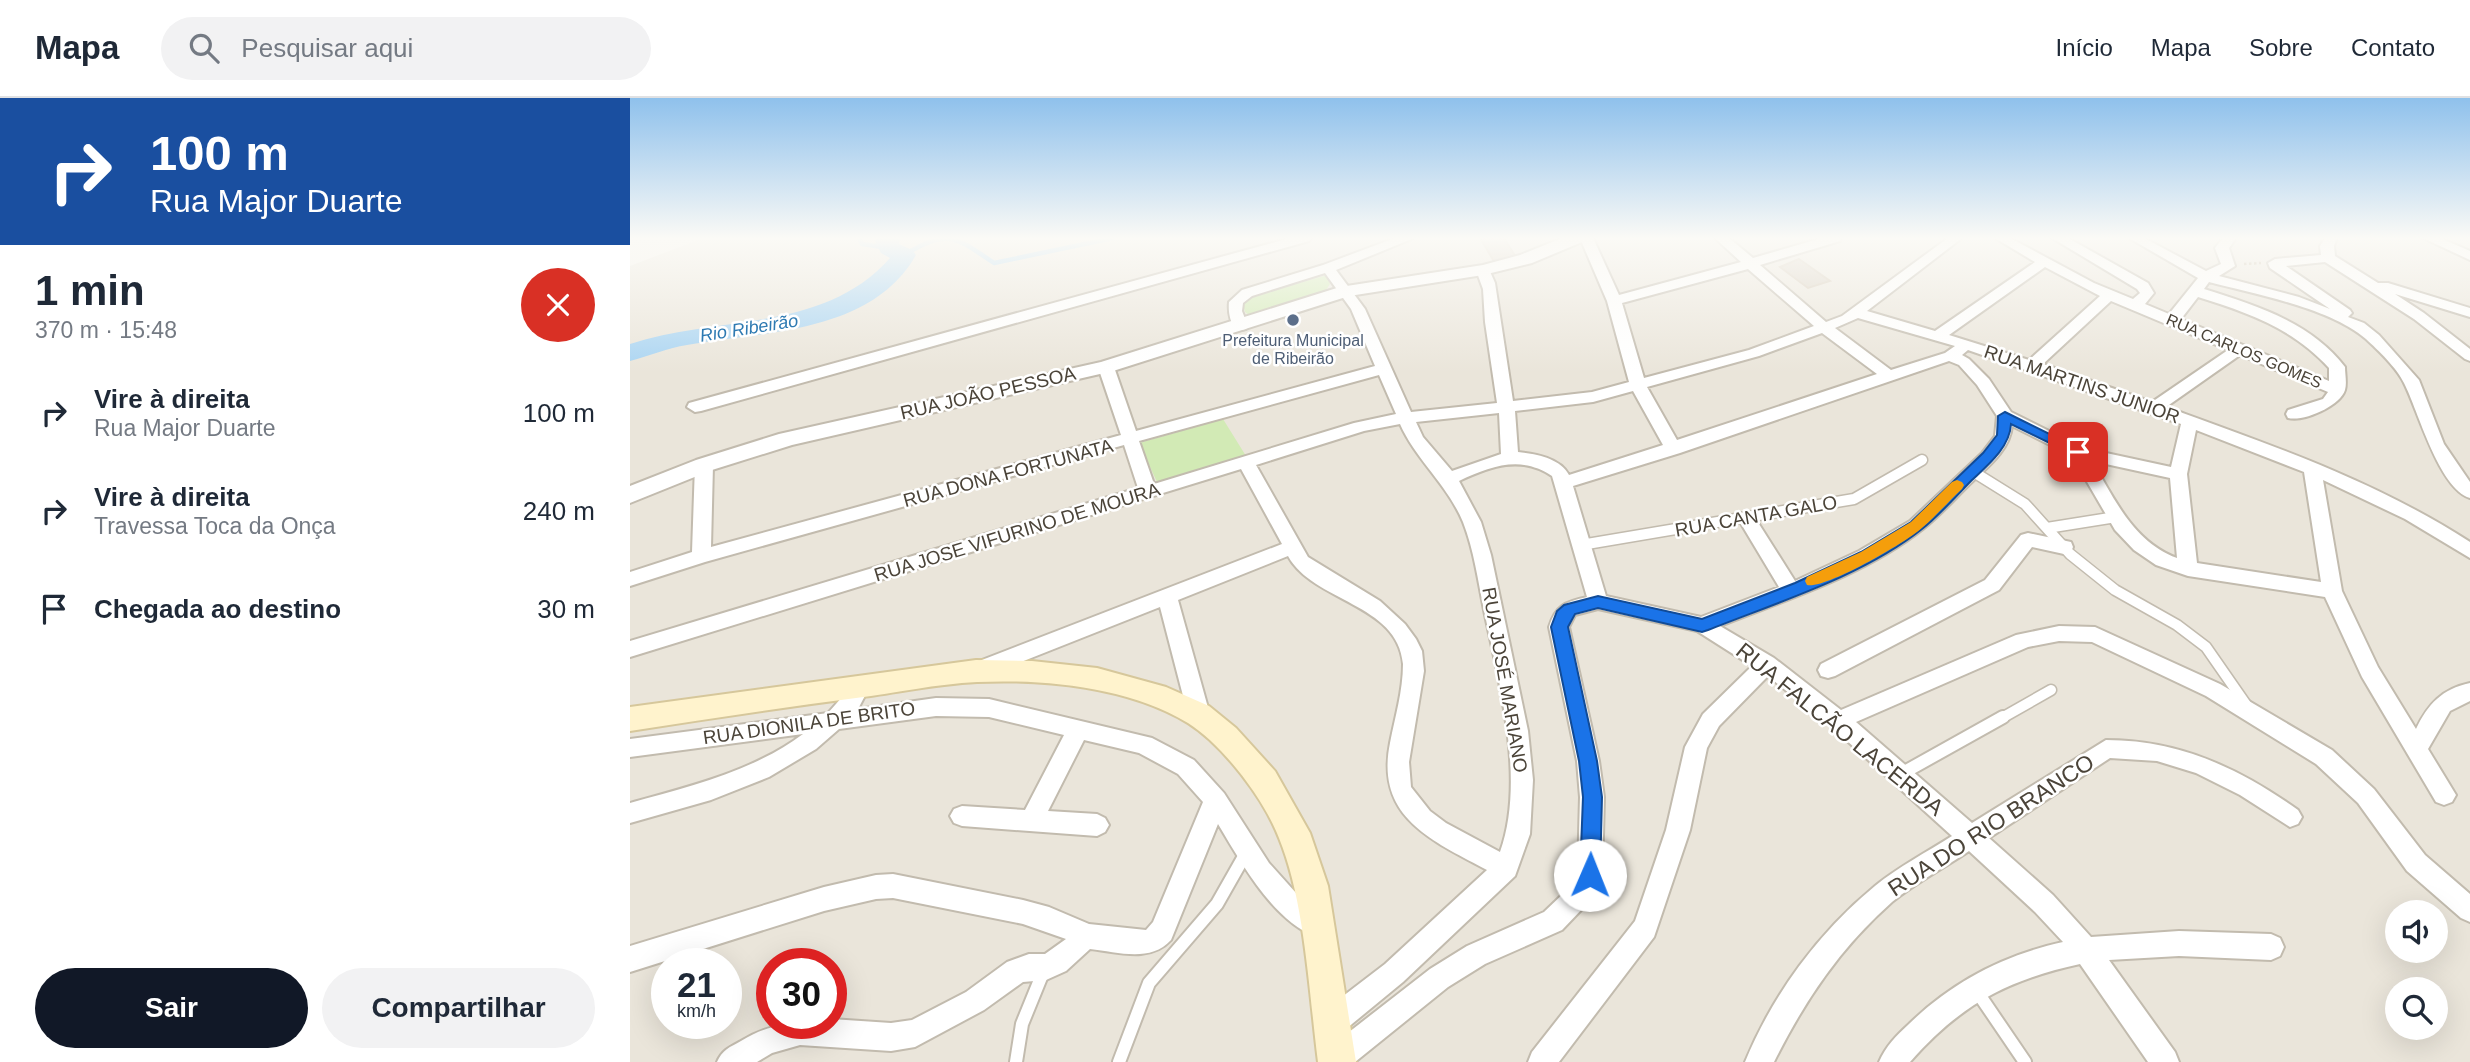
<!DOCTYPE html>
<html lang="pt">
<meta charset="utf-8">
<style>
:root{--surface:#fff;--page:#f2f2f3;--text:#1f2937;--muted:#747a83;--line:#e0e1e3;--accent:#111827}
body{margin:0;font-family:Helvetica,sans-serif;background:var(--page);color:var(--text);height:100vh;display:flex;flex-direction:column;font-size:26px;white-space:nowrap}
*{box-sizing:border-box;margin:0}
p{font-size:23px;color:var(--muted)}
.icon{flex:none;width:38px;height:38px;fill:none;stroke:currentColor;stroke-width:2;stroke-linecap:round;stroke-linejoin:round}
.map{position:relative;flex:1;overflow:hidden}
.side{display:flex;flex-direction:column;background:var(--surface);width:630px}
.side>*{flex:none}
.hud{background:#1a4fa0;color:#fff;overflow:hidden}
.fabs{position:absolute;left:1755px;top:802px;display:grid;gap:14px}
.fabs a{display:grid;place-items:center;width:63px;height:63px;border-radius:50%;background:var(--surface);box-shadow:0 7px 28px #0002;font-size:35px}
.speed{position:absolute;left:21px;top:850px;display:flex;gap:14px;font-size:35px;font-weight:700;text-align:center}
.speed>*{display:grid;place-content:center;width:91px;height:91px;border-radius:50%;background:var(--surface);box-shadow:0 7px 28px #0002;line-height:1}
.speed small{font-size:18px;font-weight:400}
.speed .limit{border:10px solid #d22;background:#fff;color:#111}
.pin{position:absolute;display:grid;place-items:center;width:60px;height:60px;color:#fff;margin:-30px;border-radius:14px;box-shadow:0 4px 10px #0006}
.me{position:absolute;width:77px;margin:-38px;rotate:1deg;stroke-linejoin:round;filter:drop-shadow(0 0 5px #0008)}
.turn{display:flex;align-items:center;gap:24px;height:147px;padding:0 35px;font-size:32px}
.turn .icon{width:91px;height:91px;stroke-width:2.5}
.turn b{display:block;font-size:49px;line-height:60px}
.round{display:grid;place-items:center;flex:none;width:74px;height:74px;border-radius:37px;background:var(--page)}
.headline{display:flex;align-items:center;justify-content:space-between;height:119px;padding:0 35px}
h1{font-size:42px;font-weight:600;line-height:52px}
.action{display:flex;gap:14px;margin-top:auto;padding:14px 35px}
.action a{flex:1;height:80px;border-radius:42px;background:var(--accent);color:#fff;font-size:28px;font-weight:600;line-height:80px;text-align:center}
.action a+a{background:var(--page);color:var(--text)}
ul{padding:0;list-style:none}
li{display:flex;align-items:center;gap:21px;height:98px;padding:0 35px}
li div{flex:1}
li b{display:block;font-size:26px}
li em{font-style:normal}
header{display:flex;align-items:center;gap:42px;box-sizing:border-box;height:98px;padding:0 35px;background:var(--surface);border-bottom:2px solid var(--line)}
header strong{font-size:33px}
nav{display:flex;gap:38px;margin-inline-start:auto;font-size:24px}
.search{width:490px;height:63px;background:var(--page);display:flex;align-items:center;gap:18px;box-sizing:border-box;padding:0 24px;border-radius:38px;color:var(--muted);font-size:26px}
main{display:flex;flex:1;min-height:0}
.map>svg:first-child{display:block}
</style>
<header>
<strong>Mapa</strong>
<div class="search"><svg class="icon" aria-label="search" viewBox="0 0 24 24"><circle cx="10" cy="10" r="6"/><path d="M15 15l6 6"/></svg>Pesquisar aqui</div>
<nav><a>Início</a><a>Mapa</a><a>Sobre</a><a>Contato</a></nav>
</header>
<main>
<section class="side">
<div class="hud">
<div class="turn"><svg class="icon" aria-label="right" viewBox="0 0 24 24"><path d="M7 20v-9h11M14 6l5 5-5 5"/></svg><div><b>100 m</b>Rua Major Duarte</div></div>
</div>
<div class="headline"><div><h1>1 min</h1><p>370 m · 15:48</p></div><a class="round" style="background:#d93025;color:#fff"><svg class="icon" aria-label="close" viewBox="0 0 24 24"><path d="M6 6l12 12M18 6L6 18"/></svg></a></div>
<ul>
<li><svg class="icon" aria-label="right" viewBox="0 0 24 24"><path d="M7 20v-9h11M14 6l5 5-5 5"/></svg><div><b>Vire à direita</b><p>Rua Major Duarte</p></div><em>100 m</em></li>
<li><svg class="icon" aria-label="right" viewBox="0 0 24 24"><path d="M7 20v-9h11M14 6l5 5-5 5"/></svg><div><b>Vire à direita</b><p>Travessa Toca da Onça</p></div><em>240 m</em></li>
<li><svg class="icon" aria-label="arrive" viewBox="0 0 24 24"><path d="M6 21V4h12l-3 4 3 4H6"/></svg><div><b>Chegada ao destino</b></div><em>30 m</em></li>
</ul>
<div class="action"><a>Sair</a><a>Compartilhar</a></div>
</section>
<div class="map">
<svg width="1840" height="964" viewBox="0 0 1840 964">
<rect width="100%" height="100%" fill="#f6f3ec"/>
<path fill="#eae5da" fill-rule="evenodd" d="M73 140H1840V964H0V168ZM1768 814H1806V852H1768ZM37 866H96V926H37ZM142 866H201V926H142ZM1768 891H1806V929H1768Z"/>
<path fill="#d2eab5" d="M697 177 700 186 694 195 620 218 615 214 612 204 617 200Z
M593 321 616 358 527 384 509 345Z"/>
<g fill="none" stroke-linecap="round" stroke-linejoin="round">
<path stroke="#a9d4f2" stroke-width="4.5" d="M229 140 232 146 259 150
M274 157C319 130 325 139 364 165L483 140"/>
<path fill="#a9d4f2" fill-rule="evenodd" d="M247 140H270L269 146 282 152 286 157C241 236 134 233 57 247 38 250 19 258 0 263V246C87 217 194 235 260 160L251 155 245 143Z"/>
</g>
<path fill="#d8cfc1" stroke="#d3c7b4" stroke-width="2" d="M850 140H874L887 161 865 165Z
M1169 161 1200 183 1178 190 1150 169Z"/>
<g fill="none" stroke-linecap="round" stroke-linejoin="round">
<defs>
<path id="service-far1" d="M1342 373 1395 406 1440 456 1485 492 1547 527 1576 549 1617 608
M1417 430 1486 419
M951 447 1224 401 1292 362
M1370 621 1421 592"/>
<path id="service" d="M1271 676 1373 619
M1346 892 1395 964
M386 964 392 926 414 872
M489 964 519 885 587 806 616 755"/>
<path id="minor" d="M660 140H681L679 143 71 313 65 314 57 309 59 305Z
M765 140H784L706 172 735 211 781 314 867 305 855 224 853 191 846 172 853 168 858 169 865 185 883 303 962 294 999 284 977 203 950 140H963L989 197 1111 164 1085 140H1099L1123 160 1192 140H1211L1210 143 1130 167 1196 224 1212 218 1318 140H1332L1237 213 1305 233 1405 164 1365 140H1380L1464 185 1503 201 1510 195 1507 191 1422 140H1438L1518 185 1524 195 1515 206 1539 216 1568 180 1499 140H1514L1576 173 1591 166 1585 150 1593 140H1606L1599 150 1605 168 1589 178 1669 199 1700 211 1640 170 1638 165 1645 161 1691 157 1690 148 1695 140H1707L1704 148 1705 158 1748 185H1758L1840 210V219L1765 196 1794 215 1840 251V263L1835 261 1784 221 1695 164 1656 168 1720 212 1722 215 1718 219 1734 225 1749 237 1789 282 1814 346 1840 384V400C1809 391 1788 312 1774 285 1767 270 1748 252 1736 241 1700 210 1625 196 1579 184L1574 191C1625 207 1681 224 1715 269 1715 276 1717 285 1715 292 1710 308 1674 324 1658 320L1656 316 1658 312 1693 301 1698 294 1610 257 1536 309C1641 347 1746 383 1840 444V460L1775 421 1693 382 1712 493 1748 569 1786 631C1798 606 1812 591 1840 585V603L1820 613 1798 651 1826 697 1822 704 1814 707 1806 704 1732 579 1695 499 1558 478 1526 467 1504 452 1485 432 1442 358 1382 328C1380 351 1359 368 1343 383 1326 399 1311 417 1293 431 1235 477 1158 501 1090 528L1144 560 1211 612 1386 537 1429 528 1465 529 1590 586 1702 652 1744 691 1795 757 1840 796V824L1831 820 1777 773 1728 705 1686 666 1576 598 1462 544 1429 543 1398 549 1226 624 1342 725 1476 642C1549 642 1609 670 1668 712L1672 719 1668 726 1660 729 1610 697 1566 675 1527 663 1480 660 1359 740 1423 797 1461 839 1549 833 1641 836 1650 840 1654 849 1650 858 1641 862 1549 858 1479 862 1545 954 1549 964H1518L1450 866C1377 882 1330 907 1280 964H1249C1256 948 1266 938 1279 926 1322 884 1374 857 1433 844L1405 814 1339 753C1314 770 1285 785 1262 804 1210 850 1175 902 1144 964H1115C1143 896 1189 834 1245 788 1268 769 1297 754 1322 738L1204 631 1138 578 1089 628 1077 650 1060 732 1024 839 929 964H898L902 954 1005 823 1036 732 1055 649 1073 616 1122 568 1067 533 968 511 945 517 939 529 969 663 974 699 972 777 953 810 932 832 855 866 818 889 725 964H693L696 952 800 871 837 848 914 814 935 794 948 774 950 699 947 663 919 529C926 507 935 504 957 499L922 378C891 357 861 368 829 383L851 424 861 457 898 633 903 682 900 736 885 778 773 884 711 935 701 939 691 935 687 925 691 915 755 866 857 772C801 742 745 719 760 645 765 619 773 593 773 566 768 505 683 504 658 458L548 502 580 617 577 623 569 626 561 623 558 617 530 509 353 579 346 581 339 579 336 573 339 567 652 446 611 371 0 559V543L508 390 494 347 75 464 0 488V474L62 454 65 367 68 363H80L83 367 81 449 491 337 468 269 471 266H481L484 269 506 333 745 268 721 211 695 175 622 198 613 205 612 213 618 228 616 231 611 232C600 230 598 214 599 204L612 192 693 167ZM1415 169 1470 198 1399 262 1319 237ZM1118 171 1184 228 1119 252 1014 280 992 205ZM1568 199C1617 214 1664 231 1699 270V283L1551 221ZM1481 203 1598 252 1522 304 1413 266ZM1228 220 1325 248 1315 255 1261 272 1205 230ZM1192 235 1247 276 1047 342 1017 289 1129 258ZM1338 252 1551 326 1541 369 1453 350 1381 314 1359 281 1339 261 1332 257ZM1319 263 1329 267 1347 287 1367 318 1365 338 1352 355 1280 423 1229 453 1165 483 1122 415H1110L1107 419 1149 489 1071 519 976 498 943 388 1050 355ZM749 277 766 316 724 325 524 386 509 343ZM1003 293 1033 347 939 377C930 360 906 356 888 354L885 313 963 304ZM869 315 871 356 822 373 793 339 786 324ZM770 326C786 362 817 386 833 424 844 452 848 483 854 512 869 585 896 682 870 754L816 725 800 713 781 689 779 664 794 573 792 553 786 541 775 526 750 503 678 459 626 367 734 333ZM1566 332 1674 374 1691 484 1567 465 1557 376ZM1462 363 1540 380 1547 460C1503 444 1484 400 1462 363Z
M1793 140H1810L1840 153V162Z
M1398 435 1441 444 1443 449 1441 454 1434 456 1402 449 1369 492 1205 578 1198 580 1191 578 1188 572 1191 566 1355 482 1391 437Z
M229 580 236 582 240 588 228 611 306 600 359 601 522 640 564 662 594 695 639 765 666 795 695 818 699 827 695 836 686 839C642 822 611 764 588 726L541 842C520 865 488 854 460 851L436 873 416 882 393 884 354 912 285 949 261 953 170 947 142 955 127 964H87C92 952 100 949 111 943 143 923 165 926 201 926V921L261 925 282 922 336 894 377 864 399 856H415L436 841 393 826 263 800 246 801 194 813 0 874V848L194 789 246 777 263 776 393 802 419 809 459 826 516 832 523 824 573 704 548 676 509 655 454 642 418 713 467 716 475 720 479 727 475 734 467 738 332 728 324 725 320 718 324 711 332 708 395 712 434 637 359 619 306 618 209 631 186 651 139 679 81 702 0 725V705C60 688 122 674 173 636L0 659V641L198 615 213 598 222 582Z"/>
<path id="tertiary" d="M932 140H954L952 144 902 165 853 177 719 198 483 273 162 347 82 372 0 405V388L66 362 149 336 471 264 710 189 853 167 890 157Z"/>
<path id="secondary" d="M346 562 402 563 467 570 536 589 579 608 606 630 645 673 680 735 698 788 726 964H688C679 895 675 803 649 740 634 701 593 647 558 625 498 589 415 581 347 584 306 586 266 595 226 600 150 610 75 621 0 633V609Z"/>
</defs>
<use href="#service-far1" stroke="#c2bbae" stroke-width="13"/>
<use href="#service" stroke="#c2bbae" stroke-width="16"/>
<use href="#minor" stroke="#c2bbae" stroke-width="4"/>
<use href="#tertiary" stroke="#c2bbae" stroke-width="4"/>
<use href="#secondary" stroke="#d6c79b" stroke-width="4"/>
<path stroke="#c4b79f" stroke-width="2.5" stroke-dasharray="2.5 2.5" stroke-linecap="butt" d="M1614 166 1631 165"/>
<use href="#service-far1" stroke="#fff" stroke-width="10"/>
<use href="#service" stroke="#fff" stroke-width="12"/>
<use href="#minor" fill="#fff" fill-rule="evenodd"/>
<use href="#tertiary" fill="#fff" fill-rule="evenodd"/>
<use href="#secondary" fill="#fff3cd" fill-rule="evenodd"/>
</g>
<linearGradient id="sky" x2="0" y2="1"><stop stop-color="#8fc1ec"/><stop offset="0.51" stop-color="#fbfaf6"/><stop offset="1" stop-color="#fbfaf6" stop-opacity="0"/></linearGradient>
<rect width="1840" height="275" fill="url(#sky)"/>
<path fill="#1a73e8" stroke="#114b97" stroke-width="2" d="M1375 314 1456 354 1453 357H1444L1381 326C1380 349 1358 367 1342 382 1326 398 1310 417 1292 431 1233 478 1148 504 1078 532L1072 534 968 510 945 516 938 529 967 663 972 699 970 777 967 784 960 787 953 784 950 777 953 699 949 663 921 529 927 513 934 507 968 498 1072 521 1165 485 1231 454 1281 424 1353 355 1367 337 1368 318Z"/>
<path fill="#f59e0b" d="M1327 382 1332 384 1334 387 1332 391C1319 403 1307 417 1293 429 1279 443 1194 492 1177 487L1175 483 1177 479 1231 454 1281 424 1322 384Z"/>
<circle fill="#5c6f8a" stroke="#fff" stroke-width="2.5" cx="663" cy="222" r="7"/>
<g text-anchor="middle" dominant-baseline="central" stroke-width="5" stroke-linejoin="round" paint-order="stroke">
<g font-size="16" fill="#4e5e75" stroke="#fff">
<text x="663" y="242">Prefeitura Municipal<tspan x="663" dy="18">de Ribeirão</tspan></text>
</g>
<g font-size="16" fill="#4b4439" stroke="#fff">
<text transform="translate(1614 253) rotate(23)">RUA CARLOS GOMES</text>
</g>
<g font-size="18" font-style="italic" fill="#2e7ab2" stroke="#fff">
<text transform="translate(119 230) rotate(-9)">Rio Ribeirão</text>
</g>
<g font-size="19" fill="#4b4439" stroke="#fff">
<text transform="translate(1452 286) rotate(19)">RUA MARTINS JUNIOR</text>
<text transform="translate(358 295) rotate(-13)">RUA JOÃO PESSOA</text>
<text transform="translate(378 375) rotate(-15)">RUA DONA FORTUNATA</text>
<text transform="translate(1126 418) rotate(-10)">RUA CANTA GALO</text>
<text transform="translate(387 434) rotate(-17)">RUA JOSE VIFURINO DE MOURA</text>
<text transform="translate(875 582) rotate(80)">RUA JOSÉ MARIANO</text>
<text transform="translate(179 625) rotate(-8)">RUA DIONILA DE BRITO</text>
</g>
<g font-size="23" fill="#4b4439" stroke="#fff">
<text transform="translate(1210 631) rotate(39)">RUA FALCÃO LACERDA</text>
<text transform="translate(1361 727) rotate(-33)">RUA DO RIO BRANCO</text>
</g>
</g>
</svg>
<div class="fabs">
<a><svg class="icon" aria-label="sound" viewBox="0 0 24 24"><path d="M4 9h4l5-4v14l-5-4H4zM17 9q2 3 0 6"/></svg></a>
<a><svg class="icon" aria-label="search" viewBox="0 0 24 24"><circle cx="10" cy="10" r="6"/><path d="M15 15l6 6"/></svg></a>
</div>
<div class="speed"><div>21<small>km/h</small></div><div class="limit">30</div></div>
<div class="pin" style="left:1448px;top:354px;background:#d93025"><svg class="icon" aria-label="arrive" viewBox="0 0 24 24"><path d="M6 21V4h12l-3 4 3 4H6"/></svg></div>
<svg class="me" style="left:960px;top:777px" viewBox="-20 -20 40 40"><circle r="19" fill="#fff"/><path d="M0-13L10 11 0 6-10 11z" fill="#1a73e8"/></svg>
</div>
</main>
